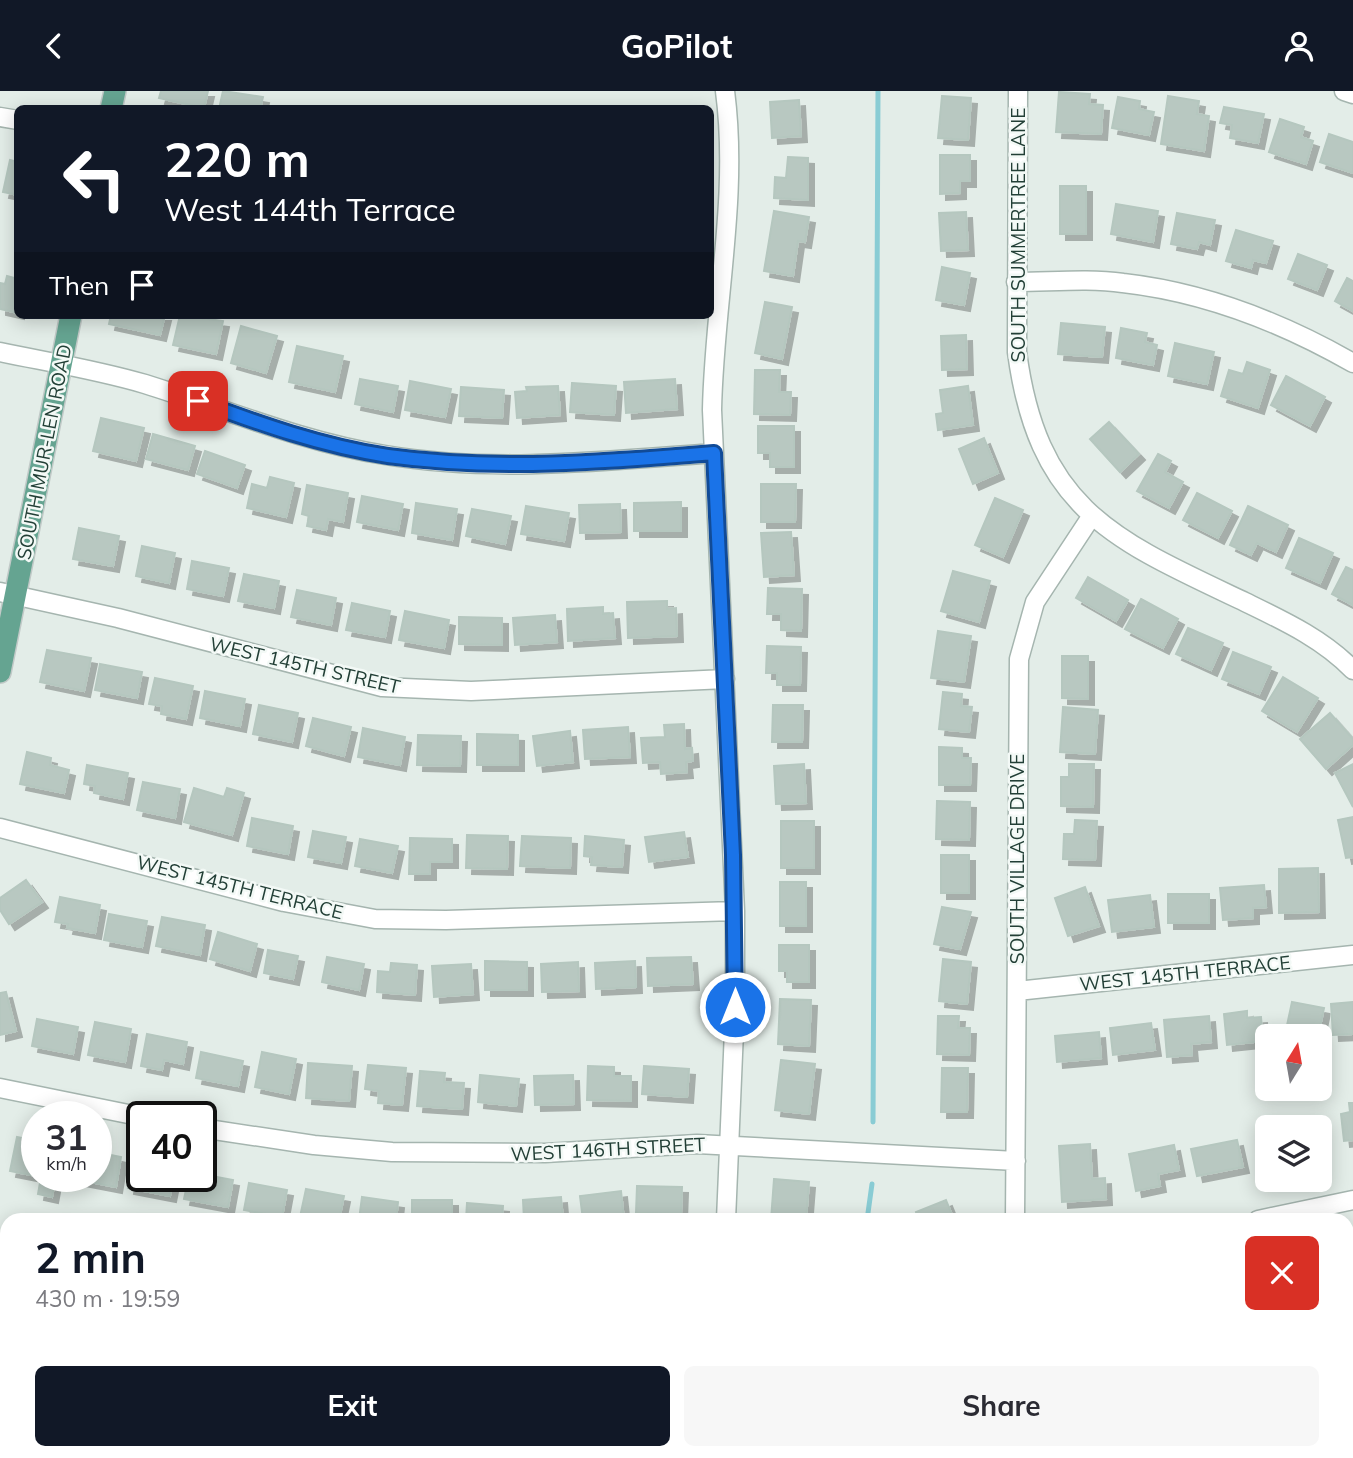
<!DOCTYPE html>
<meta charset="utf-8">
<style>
:root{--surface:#fff;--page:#f7f7f7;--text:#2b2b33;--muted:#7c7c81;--accent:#111827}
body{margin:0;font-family:Mulish,sans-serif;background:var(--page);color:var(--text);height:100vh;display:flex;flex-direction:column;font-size:26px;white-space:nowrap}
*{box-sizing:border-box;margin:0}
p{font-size:23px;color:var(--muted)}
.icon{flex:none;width:38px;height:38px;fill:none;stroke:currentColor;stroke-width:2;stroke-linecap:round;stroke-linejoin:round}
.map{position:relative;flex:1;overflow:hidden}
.details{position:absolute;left:0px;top:1122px;width:1354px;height:247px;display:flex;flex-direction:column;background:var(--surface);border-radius:21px 21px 0 0;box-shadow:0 4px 18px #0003}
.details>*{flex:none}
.hud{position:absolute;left:14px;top:14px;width:700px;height:214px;border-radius:10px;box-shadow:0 4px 18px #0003;background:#111827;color:#fff;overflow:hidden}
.needle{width:46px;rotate:11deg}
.buttons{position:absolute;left:1255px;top:933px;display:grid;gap:14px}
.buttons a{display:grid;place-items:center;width:77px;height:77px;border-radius:10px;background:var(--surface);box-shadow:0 4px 18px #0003;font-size:35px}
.speed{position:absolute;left:21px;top:1010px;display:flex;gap:14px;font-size:35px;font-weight:700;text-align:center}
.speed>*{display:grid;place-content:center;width:91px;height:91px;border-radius:50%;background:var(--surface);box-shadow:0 4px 18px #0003;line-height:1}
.speed small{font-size:18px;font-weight:400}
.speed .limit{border:4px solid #111;border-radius:10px;background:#fff;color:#111}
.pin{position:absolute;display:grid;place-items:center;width:60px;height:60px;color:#fff;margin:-30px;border-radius:14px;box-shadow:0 4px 10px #0006}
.me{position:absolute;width:77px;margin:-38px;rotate:0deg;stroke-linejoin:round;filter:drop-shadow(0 0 5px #0008)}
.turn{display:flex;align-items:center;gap:24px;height:147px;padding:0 35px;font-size:32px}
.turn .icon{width:91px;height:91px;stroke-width:2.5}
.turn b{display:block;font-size:49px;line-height:60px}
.then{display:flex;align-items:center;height:66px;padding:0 35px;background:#0003;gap:14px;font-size:26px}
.round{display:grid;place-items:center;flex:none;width:74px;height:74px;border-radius:10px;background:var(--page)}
.headline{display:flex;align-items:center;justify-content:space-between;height:119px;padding:0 35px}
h1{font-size:42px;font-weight:700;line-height:52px;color:var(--accent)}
.cta{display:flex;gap:14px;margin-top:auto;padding:14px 35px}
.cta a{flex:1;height:80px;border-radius:10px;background:var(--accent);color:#fff;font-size:28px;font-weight:700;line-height:80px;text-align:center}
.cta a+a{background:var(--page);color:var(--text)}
header{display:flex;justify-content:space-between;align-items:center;height:91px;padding:0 35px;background:var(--accent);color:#fff;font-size:32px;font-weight:700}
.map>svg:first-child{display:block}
</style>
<header><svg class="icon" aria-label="back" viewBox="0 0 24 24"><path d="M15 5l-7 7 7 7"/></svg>GoPilot<svg class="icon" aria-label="person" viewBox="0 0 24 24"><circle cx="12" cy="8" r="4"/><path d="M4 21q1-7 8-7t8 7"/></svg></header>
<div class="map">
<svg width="1353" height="1367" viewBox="0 0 1353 1367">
<defs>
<filter id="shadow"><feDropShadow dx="6" dy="6" stdDeviation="0" flood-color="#0004"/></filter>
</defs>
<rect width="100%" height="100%" fill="#e3ede8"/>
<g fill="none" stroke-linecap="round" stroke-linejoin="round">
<path stroke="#89ccd4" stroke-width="5" d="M873 1031 878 0
M867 1129 872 1093
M901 1362 905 1367
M866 1367 868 1362"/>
</g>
<path fill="#b8c8c1" stroke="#b5c7bf" stroke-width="2" filter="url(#shadow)" d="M161 0H208L204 17 159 7Z
M223 0 263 6 260 18H219Z
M1059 1 1090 3 1089 13 1103 14 1101 43 1056 41Z
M942 5 971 7 968 49 938 47Z
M1168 5 1199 10 1197 23 1209 25 1204 60 1161 53Z
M1118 6 1140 10 1139 18 1154 21 1149 44 1112 37Z
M799 9 801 45 772 47 770 11Z
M1224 16 1264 23 1258 52 1230 47 1232 34 1220 32Z
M1280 28 1304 36 1301 46 1313 50 1306 73 1269 61Z
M1329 43 1353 51V82L1320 71Z
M940 64H970V90H960V102L940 103Z
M788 66 808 67V109L774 107 775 86 786 87Z
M10 69 18 71V104L3 101Z
M1060 95H1086V143H1060Z
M1116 113 1158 120 1153 151 1111 143Z
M774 120 809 126 805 151 798 150 793 185 764 180Z
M966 121 968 159 941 160 939 122Z
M1177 122 1215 129 1210 154 1199 151 1197 158 1171 153Z
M1236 139 1273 150 1266 172 1253 169 1251 177 1226 170Z
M1298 163 1327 174 1317 199 1288 188Z
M942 176 970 182 964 214 936 209Z
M7 185 18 188V222L0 218V192L5 193Z
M1347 187 1353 190V220L1335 210Z
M765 211 792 216 782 268 755 262Z
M111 224H165L160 244 109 233Z
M180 224 223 230 216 263 173 254Z
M1061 232 1105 236 1102 266 1058 263Z
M241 235 277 245 266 282 231 272Z
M1121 237 1147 242 1145 251 1157 254 1153 274 1116 267Z
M966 244 967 278 942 279 941 245Z
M1175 252 1214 261 1207 293 1168 285Z
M297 255 343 265 335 301 289 291Z
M1247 271 1270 279 1258 317 1221 305 1229 279 1243 283Z
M755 279H780L779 301H791L790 324 754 323Z
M1286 285 1325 306 1310 335 1271 314Z
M360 288 398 295 393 321 355 313Z
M675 288 677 318 626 322 624 291Z
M410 290 451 298 445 326 405 319Z
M572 292 616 295 614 324 570 321Z
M558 295 560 324 517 327 515 301 527 300 526 296Z
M968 295 973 334 938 339 936 323 943 322 940 299Z
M461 296 504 299 502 327 459 325Z
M101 327 144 337 136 370 93 360Z
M1109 331 1139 363 1120 381 1090 348Z
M758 335H794V376H770V362H758Z
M153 343 195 355 188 379 146 368Z
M984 347 998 382 973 393 959 358Z
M205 360 245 374 237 397 197 383Z
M1158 363 1171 370 1165 381 1183 391 1169 417 1137 400Z
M270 386 294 392 286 426 247 417 252 393 267 397Z
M761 393H796L795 431H761Z
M307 394 348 402 343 431 328 428 326 439 307 435 309 425 302 423Z
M1197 402 1232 420 1218 447 1183 429Z
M362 405 403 413 398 439 357 431Z
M995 407 1023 419 1003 466 975 454Z
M681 411V440H634V412Z
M416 412 457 418 452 449 412 442Z
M620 413 621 441 580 442 579 414Z
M526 415 569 422 564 450 521 443Z
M1248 415 1288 434 1276 461 1257 452 1251 464 1230 454Z
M472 418 511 425 505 453 466 445Z
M79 437 119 445 113 475 73 468Z
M791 441 794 484 764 486 761 442Z
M1299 447 1333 462 1320 492 1286 477Z
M142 455 175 462 169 492 136 485Z
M192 470 229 477 223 505 187 498Z
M1346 476 1353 479V514L1332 503Z
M953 480 990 490 979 531 941 520Z
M244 483 279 490 274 517 238 510Z
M1088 486 1128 509 1116 530 1076 507Z
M768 497 802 498 801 540 781 539V523H767Z
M297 499 336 507 331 534 291 526Z
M1141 508 1178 528 1163 557 1125 538Z
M667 510V518L676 517 677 545 628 547 627 511Z
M352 512 390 520 385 546 346 539Z
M603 516V523L613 522 615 547 568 550 567 518Z
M405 520 449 529 444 557 399 549Z
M555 524 557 551 515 554 513 527Z
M459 526 502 527V554L459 553Z
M1188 537 1223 552 1211 579 1176 563Z
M938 540 971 545 964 591 931 587Z
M767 555 801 556 800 594H777V582H766Z
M47 559 91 567 84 600 40 591Z
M1233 561 1271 576 1259 603 1222 588Z
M1062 565H1088V608L1062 607Z
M100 573 142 581 137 607 95 599Z
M1283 586 1318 607 1297 641 1262 620Z
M155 587 193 595 186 628 161 623 162 615 149 613Z
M205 600 245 608 240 635 200 627Z
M943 601 962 603 961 615 972 616 969 641 939 638Z
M259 614 298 622 292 651 253 643Z
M773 614H803L802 651H772Z
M1063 616 1098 619 1095 663 1060 661Z
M1330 622 1353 648V654L1326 678 1300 648Z
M313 627 351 636 344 665 306 655Z
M684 633 685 658 692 657 693 670 686 671 687 681 661 683 660 671 643 672 641 647 665 646 664 634Z
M628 636 630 666 585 668 583 639Z
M363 637 405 646 400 674 358 666Z
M570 640 573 671 537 675 533 645Z
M477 643 518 644V674H477Z
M418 644 461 645 460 675 417 674Z
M939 656 962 657V667H971L970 694H939Z
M27 661 51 667 50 674 69 679 64 702 20 693Z
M804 673 806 712 776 713 774 675Z
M1069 673H1094L1093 716 1061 715V686H1069Z
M1353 673V716L1335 682Z
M87 674 128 682 123 708 94 702 95 695 84 693Z
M143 691 180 698 175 727 137 719Z
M194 697 224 706 227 697 244 702 232 744 184 731Z
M937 710 970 711 969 749 936 748Z
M1353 726V766L1346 767 1338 729Z
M252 727 293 735 288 763 247 755Z
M1075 729 1097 730 1095 769 1063 768 1064 743H1074Z
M781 730H814V777H781Z
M313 740 346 746 341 772 308 766Z
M684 741 688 766 649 771 645 746Z
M467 744 508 745 507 778 466 777Z
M522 745 571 747 570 777 520 775Z
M585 745 624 749 622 776 591 774 592 766 584 765Z
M410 747 452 748V771H430V783H409Z
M360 748 398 755 392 782 355 775Z
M941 764H969V802H941Z
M1318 777 1319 821 1279 822V778Z
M26 789 42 811 9 833 0 819V807Z
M780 791H806V835H780Z
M1264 794 1266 816 1253 817V827L1223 829 1220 797Z
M1085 796 1099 835 1068 845 1055 807Z
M1168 803H1209V832H1168Z
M1150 804 1154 836 1112 841 1108 809Z
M60 806 100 814 95 842 67 837 68 833 55 831Z
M942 816 971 821 960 858 934 853Z
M109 823 147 830 142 856 104 849Z
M162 826 205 834 200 864 156 855Z
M218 841 257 853 250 880 210 868Z
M779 854H809V891H787V880H779Z
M268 859 298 865 293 888 264 882Z
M327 866 364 873 359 899 322 891Z
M691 866 693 893 648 895 647 867Z
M943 868 971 871 967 913 939 910Z
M485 870 527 871V899H485Z
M635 870 636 896 596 898 595 872Z
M578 871 579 900 542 901 541 873Z
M391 872 417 874 415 904 377 901 378 880 390 881Z
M471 873 473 903 434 906 432 875Z
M6 901 16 940 0 944V902Z
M780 908 811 909 809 955 778 953Z
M1292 911 1324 917 1318 945 1286 939Z
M1353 911V943L1333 944 1331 913Z
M1247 920V927L1261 926 1263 950 1227 954 1224 923Z
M938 925H959L958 937H970L969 964 937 963Z
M1209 925 1211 951 1191 953 1192 964 1167 966 1164 929Z
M37 928 78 936 73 963 32 955Z
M95 931 131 938 125 971 88 964Z
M1151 932 1155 959 1113 964 1110 937Z
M1099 941 1101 967 1057 971 1055 945Z
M147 943 187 951 183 973 164 969 162 979 141 975Z
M201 961 243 970 238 995 196 987Z
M262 961 296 968 289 1003 255 996Z
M781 969 815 973 809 1023 775 1019Z
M308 972 352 975 349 1010 306 1007Z
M368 974 406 977 402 1014 378 1012 379 1000 365 998Z
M588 975 614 976V985H631V1010L587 1009Z
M644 975 689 978 687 1006 642 1003Z
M942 977H968L967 1021H941Z
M420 980 445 982 444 991 464 992 462 1018 417 1015Z
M480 984 519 988 516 1015 478 1011Z
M573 984 574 1013 535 1014 534 985Z
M1349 1012H1353V1049L1344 1050 1341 1023 1350 1021Z
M1267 1043V1068H1262L1259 1044Z
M17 1046 37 1050V1085H56L52 1106 38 1103 41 1086 10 1080Z
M1237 1049 1243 1076 1197 1085 1191 1058Z
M1090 1053 1092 1088 1105 1087 1106 1108 1062 1111 1059 1055Z
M1174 1054 1179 1079 1158 1083 1160 1095 1136 1100 1129 1063Z
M96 1061 121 1066 116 1096 69 1087 96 1085Z
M133 1069 142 1071V1085H174L170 1105 128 1097Z
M201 1083 233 1089 228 1116 184 1108 189 1085Z
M774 1088 809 1091 806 1129H771Z
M249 1092 287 1099 282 1126 244 1119Z
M637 1095 682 1096 681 1123 636 1122Z
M306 1098 344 1105 339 1129 300 1126Z
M621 1100 624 1129H583L580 1105Z
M362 1106 398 1111 396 1129H359Z
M561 1106 563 1129H524L523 1109Z
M412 1109H452V1129H412Z
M946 1109 954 1129H919L916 1121Z
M467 1112 503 1115 502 1129H466Z
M0 1152 7 1153V1181L0 1182Z
M0 1286 7 1287V1318L0 1317Z
M265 1362H309L308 1367Z
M380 1362H425L424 1367 379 1365Z
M441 1362H488V1366H441Z
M506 1362H544V1367H506Z
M755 1362H785L784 1367H762L754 1365Z
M980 1362H1013L1016 1367H983Z"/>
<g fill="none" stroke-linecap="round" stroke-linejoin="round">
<defs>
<path id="minor" d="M725 0C739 106 714 213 712 319L735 820V916L726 1129
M1018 0 1017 261C1038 419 1114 449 1245 511 1284 530 1323 548 1353 579
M1344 0 1353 3
M0 26 18 29
M1016 191C1051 191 1088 187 1123 192 1203 201 1283 232 1353 272
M0 261C48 271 98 279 145 293 225 318 302 351 385 364 493 382 605 370 714 362
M0 501 118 527 382 596 471 600 725 588
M0 737 284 811 375 828 446 829 735 820
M1017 900 1353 864
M0 997 143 1026
M201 1037 314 1054 392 1061 545 1062 697 1053 1016 1070
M1015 1129 1019 568 1035 511 1091 426
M1258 1129 1353 1109
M0 1238 7 1239
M1348 1351 1353 1350
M1078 1362 1081 1367
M711 1367 712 1362
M1251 1367 1279 1362"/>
<path id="major" d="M111 18 115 0
M0 581 71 224"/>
</defs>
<use href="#minor" stroke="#a5b5af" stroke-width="21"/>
<use href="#major" stroke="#c1c9c7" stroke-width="24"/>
<use href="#minor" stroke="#fff" stroke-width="18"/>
<use href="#major" stroke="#65a491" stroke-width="21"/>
</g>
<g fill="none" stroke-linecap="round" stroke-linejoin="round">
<defs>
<path id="route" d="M198 310C260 333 322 355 388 365 496 380 606 371 714 362L733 764 735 916"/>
</defs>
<use href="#route" stroke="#114b97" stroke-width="18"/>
<use href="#route" stroke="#1a73e8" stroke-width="12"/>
</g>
<g text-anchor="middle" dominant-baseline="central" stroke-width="5" stroke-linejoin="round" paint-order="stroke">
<g font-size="19" fill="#223f36" stroke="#f3f9f6">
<text transform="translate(1018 144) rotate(-90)">SOUTH SUMMERTREE LANE</text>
<text transform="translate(44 361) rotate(-79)">SOUTH MUR-LEN ROAD</text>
<text transform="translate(305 574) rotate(13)">WEST 145TH STREET</text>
<text transform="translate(1017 768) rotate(-90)">SOUTH VILLAGE DRIVE</text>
<text transform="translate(240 796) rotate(14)">WEST 145TH TERRACE</text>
<text transform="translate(1185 882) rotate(-6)">WEST 145TH TERRACE</text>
<text transform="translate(608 1058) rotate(-3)">WEST 146TH STREET</text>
</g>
</g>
</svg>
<div class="buttons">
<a><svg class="needle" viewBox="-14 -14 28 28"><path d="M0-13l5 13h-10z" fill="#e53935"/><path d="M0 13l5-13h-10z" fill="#7c7c81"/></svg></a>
<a><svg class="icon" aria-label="layers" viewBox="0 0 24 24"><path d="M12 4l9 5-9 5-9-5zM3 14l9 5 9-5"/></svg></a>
</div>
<div class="speed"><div>31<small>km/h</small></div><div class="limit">40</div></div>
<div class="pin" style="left:198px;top:310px;background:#d93025"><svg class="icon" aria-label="arrive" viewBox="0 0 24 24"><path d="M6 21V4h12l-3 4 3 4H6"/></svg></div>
<svg class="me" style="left:735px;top:916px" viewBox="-20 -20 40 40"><circle r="17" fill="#1a73e8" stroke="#fff" stroke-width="3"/><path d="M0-11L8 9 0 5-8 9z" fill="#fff"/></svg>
<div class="hud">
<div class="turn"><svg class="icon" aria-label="left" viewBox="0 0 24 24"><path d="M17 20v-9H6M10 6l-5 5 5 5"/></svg><div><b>220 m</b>West 144th Terrace</div></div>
<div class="then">Then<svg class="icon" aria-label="arrive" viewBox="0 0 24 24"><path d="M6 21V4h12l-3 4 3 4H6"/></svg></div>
</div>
<section class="details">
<div class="headline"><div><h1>2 min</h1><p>430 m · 19:59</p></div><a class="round" style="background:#d93025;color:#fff"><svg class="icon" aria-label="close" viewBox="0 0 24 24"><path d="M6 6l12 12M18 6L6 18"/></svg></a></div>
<div class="cta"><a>Exit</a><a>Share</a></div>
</section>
</div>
